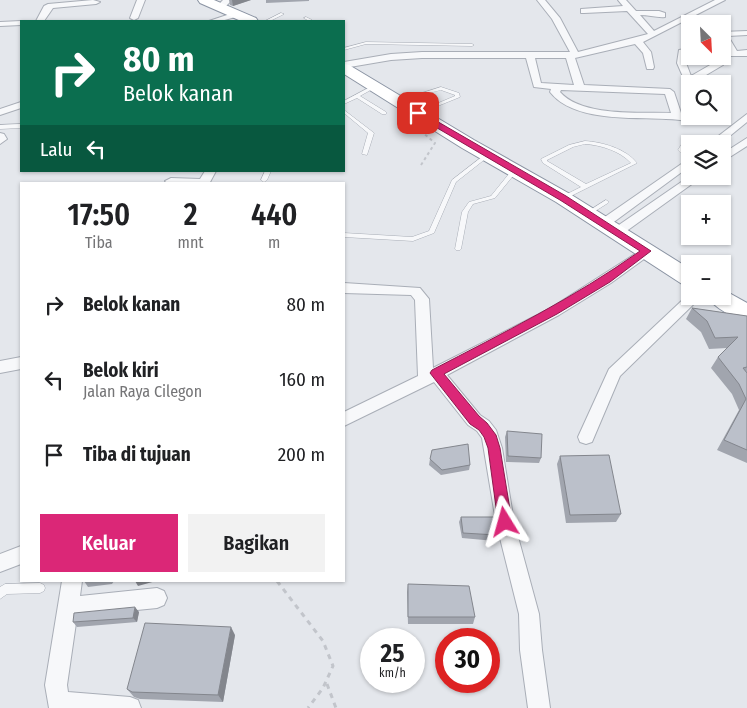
<!DOCTYPE html>
<html lang="id">
<meta charset="utf-8">
<style>
:root{--surface:#fff;--page:#f2f2f2;--text:#202124;--muted:#757577;--accent:#db2777}
body{margin:0;font-family:"Fira Sans Condensed",sans-serif;background:var(--page);color:var(--text);height:100vh;display:flex;flex-direction:column;font-size:19px;white-space:nowrap}
*{box-sizing:border-box;margin:0}
p{font-size:16px;color:var(--muted)}
.icon{flex:none;width:28px;height:28px;fill:none;stroke:currentColor;stroke-width:2;stroke-linecap:round;stroke-linejoin:round}
.map{position:relative;flex:1;overflow:hidden}
.sheet{position:absolute;left:20px;top:182px;width:325px;height:400px;display:flex;flex-direction:column;background:var(--surface);border-radius:0px;box-shadow:0 1px 4px #0004}
.sheet>*{flex:none}
.guide{position:absolute;left:20px;top:20px;width:325px;height:152px;border-radius:0px;box-shadow:0 1px 4px #0004;background:#0b6e4f;color:#fff;overflow:hidden}
.needle{width:32px;rotate:156deg}
.controls{position:absolute;left:681px;top:15px;display:grid;gap:10px}
.controls a{display:grid;place-items:center;width:50px;height:50px;border-radius:0px;background:var(--surface);box-shadow:0 1px 4px #0004;font-size:25px}
.speed{position:absolute;left:360px;top:628px;display:flex;gap:10px;font-size:25px;font-weight:700;text-align:center}
.speed>*{display:grid;place-content:center;width:65px;height:65px;border-radius:50%;background:var(--surface);box-shadow:0 1px 4px #0004;line-height:1}
.speed small{font-size:12px;font-weight:400}
.speed .limit{border:8px solid #d22;background:#fff;color:#111}
.pin{position:absolute;display:grid;place-items:center;width:42px;height:42px;color:#fff;margin:-21px;border-radius:10px;box-shadow:0 2px 8px #0006}
.me{position:absolute;width:55px;margin:-28px;rotate:352deg;stroke-linejoin:round;filter:drop-shadow(0 0 4px #0008)}
.turn{display:flex;align-items:center;gap:18px;height:105px;padding:0 20px;font-size:22px}
.turn .icon{width:65px;height:65px;stroke-width:2.5}
.turn b{display:block;font-size:35px;line-height:42px}
.then{display:flex;align-items:center;height:48px;padding:0 20px;background:#0003;gap:10px;font-size:19px}
.eta{display:flex;justify-content:space-evenly;align-items:center;height:85px;text-align:center}
.eta b{font-size:30px;font-weight:600;line-height:35px}
.button{display:flex;gap:10px;margin-top:auto;padding:10px 20px}
.button a{flex:1;height:58px;border-radius:0px;background:var(--accent);color:#fff;font-size:20px;font-weight:600;line-height:58px;text-align:center}
.button a+a{background:var(--page);color:var(--text)}
ul{padding:0;list-style:none}
li{display:flex;align-items:center;gap:15px;height:75px;padding:0 20px}
li div{flex:1}
li b{display:block;font-size:19px}
li em{font-style:normal}
.map>svg:first-child{display:block}
</style>
<div class="map">
<svg width="747" height="708" viewBox="0 0 747 708">
<rect width="100%" height="100%" fill="#e4e7ec"/>
<g fill="none" stroke-linecap="round" stroke-linejoin="round">
<defs>
<path id="service" d="M281 13 284 14 270 21H265Z
M306 17 312 20 313 21H309L304 18Z
M366 42 472 44 474 45 472 46 366 44 344 50V48Z
M374 85 376 86V87L360 96 386 112V114H382L357 98 344 104V101Z
M441 87 459 93 460 97 418 114H416V112L432 106 418 97 399 102 397 101ZM441 90 455 95V96L436 104 422 95Z
M344 110 374 133 367 155 362 154 368 133 344 113Z
M21 124V128L0 129V125Z
M701 140 710 144H687L684 150 690 156V161L688 160 678 150 683 142Z
M585 141C603 142 626 149 637 163L565 199H561V197L581 187 543 163 541 159 569 145ZM585 144C601 145 620 151 631 163L586 184 547 161V160L573 147Z
M487 153 490 155 489 156 456 182 434 233 413 241 344 237V233L412 237 429 231 452 180Z
M514 169 517 171 495 198 473 204 468 212 461 249 460 250H456L455 249 462 212 469 202 491 196 512 170Z
M265 171H271L267 180 264 182 261 180Z
M606 200 609 202 608 203 589 215H585L584 214Z
M40 583 44 585 45 588 44 591 40 593 7 594 0 599V587L5 584Z"/>
<path id="minor" d="M93 0 100 2 96 4 53 8 44 21H36L44 6 48 4Z
M137 0H145L138 18 134 20 130 18Z
M223 0H232L224 8H218L217 6Z
M537 0H545L560 18 578 52 648 34 627 11 584 13H581V9L623 6 618 0H626L636 11H659L665 13V17C658 18 648 15 640 15L654 31 715 0H725L643 42 651 52 654 67 653 69H647L643 53 635 44 575 58 584 85 670 89 674 92 681 113 690 114V116H705V120C693 123 678 119 666 119 632 117 573 122 550 92L551 89 534 87 526 58H422L391 60 344 68V62L391 54 422 52H570L552 19ZM535 58H566L574 85 541 83ZM561 90 665 94 671 113C639 112 582 117 560 92Z
M236 12H239V16L221 21H209Z
M21 21V25L0 26V22L21 21H24Z
M747 31V35L728 36 737 51 747 50V56H728L723 65 696 81 695 84H690V87L687 86 677 63 679 50 690 48V54H686V63L691 76 717 61 719 56H722V52L728 51 722 41V32Z
M21 102V108L0 115V109Z
M747 114V122L720 144H708Z
M0 133 4 134 7 139 0 144Z
M747 138V146L722 162V154Z
M690 158V166L607 227H599L597 224 599 221Z
M205 171H216L209 184H168L165 181 171 178 200 179Z
M690 176H703L621 235H613L611 232 613 229Z
M646 247 652 251 651 254 611 283 559 315 447 375 480 415 489 421 496 430 502 448 514 522 539 614 542 650 550 708H528L520 650 519 614 496 522 482 438 477 431 468 425 434 382 344 426V412L418 376 415 300 411 295 344 293V283L420 288 429 299 433 368 549 309Z
M690 293V296H702L620 376 592 442 586 444 580 442 578 437 609 369Z
M21 357V369L0 373V361Z
M21 546V564L0 572V554Z
M62 581H82L80 596 157 588 164 591 167 598 164 605 157 608 77 616 67 685 68 692 130 697 138 700 141 708H49L45 685Z"/>
<path id="trunk" d="M198 0H214L256 18 258 21H241L200 3Z
M344 64 349 65 474 140 570 194 690 269V286L682 284 556 202 462 148 344 74Z
M722 289 747 303V322C734 318 714 308 707 296H722Z"/>
</defs>
<use href="#service" stroke="#a9aeb7" stroke-width="1"/>
<use href="#minor" stroke="#a9aeb7" stroke-width="2"/>
<use href="#trunk" stroke="#8b94a3" stroke-width="2"/>
<path stroke="#c2c5cb" stroke-width="2" stroke-dasharray="3 3" stroke-linecap="butt" d="M421 165 435 143 422 132"/>
<path stroke="#c2c5cb" stroke-width="3" stroke-dasharray="5 5" stroke-linecap="butt" d="M277 581 323 641 333 666 323 688 308 708
M327 684 336 708"/>
<use href="#service" fill="#f7f8fa" fill-rule="evenodd"/>
<use href="#minor" fill="#f7f8fa" fill-rule="evenodd"/>
<use href="#trunk" fill="#fff" fill-rule="evenodd"/>
</g>
<path fill="#a1a5ae" d="M229 0H251L233 6 230 5Z
M266 0H309V1L266 3Z
M692 308 747 316V463L717 450 739 410 732 394 711 368 718 357 727 348 709 349 701 332 686 319Z
M507 431 541 458 539 463 506 462 505 437Z
M560 456 621 514 616 522 566 523 557 464Z
M430 459 470 465 469 470 441 475 429 465Z
M461 517 496 535 495 541 462 538 459 522Z
M84 581H114L112 584 88 587Z
M408 584 475 617 473 624H408L407 592Z
M139 612 137 622 77 627 73 622Z
M235 635 223 702 140 699 134 697 127 689Z"/>
<path fill="#83868d" d="M232 0H251L233 6Z
M135 581H156L138 586Z
M135 607 139 612 137 622 133 618Z
M231 627 235 635 223 702 218 695Z"/>
<path fill="#bbc0ca" stroke="#83868d" d="M692 308 747 316V367L743 368 747 373V450L724 440 746 399 739 384 718 357 738 337 715 338 707 321Z
M507 431 542 434 541 458 508 456Z
M468 444 470 465 442 470 430 459 432 450Z
M609 455 621 514 570 515 560 456Z
M461 517H496V535L463 533Z
M408 584 469 586 475 617H408Z
M135 607 133 618 73 622 74 613Z
M145 623 231 627 218 695 132 692 127 689Z"/>
<path fill="#db2777" stroke="#8e194d" d="M415 112H421L566 196 651 251 610 282 557 314 444 374 479 416 487 423 496 435 500 448 512 522 510 527 505 529 500 527 498 522 488 448 484 437 479 430 470 424 430 373 432 370C503 333 574 298 640 251L560 200 415 115Z"/>
</svg>
<div class="controls">
<a><svg class="needle" viewBox="-14 -14 28 28"><path d="M0-13l5 13h-10z" fill="#e53935"/><path d="M0 13l5-13h-10z" fill="#757577"/></svg></a>
<a><svg class="icon" aria-label="search" viewBox="0 0 24 24"><circle cx="10" cy="10" r="6"/><path d="M15 15l6 6"/></svg></a>
<a><svg class="icon" aria-label="layers" viewBox="0 0 24 24"><path d="M12 4l9 5-9 5-9-5zM3 14l9 5 9-5"/></svg></a>
<a>+</a>
<a>−</a>
</div>
<div class="speed"><div>25<small>km/h</small></div><div class="limit">30</div></div>
<div class="pin" style="left:418px;top:113px;background:#d93025"><svg class="icon" aria-label="arrive" viewBox="0 0 24 24"><path d="M6 21V4h12l-3 4 3 4H6"/></svg></div>
<svg class="me" style="left:505px;top:522px" viewBox="-20 -20 40 40"><path d="M0-17L14 15 0 8-14 15z" fill="#db2777" stroke="#fff" stroke-width="4"/></svg>
<div class="guide">
<div class="turn"><svg class="icon" aria-label="right" viewBox="0 0 24 24"><path d="M7 20v-9h11M14 6l5 5-5 5"/></svg><div><b>80 m</b>Belok kanan</div></div>
<div class="then">Lalu<svg class="icon" aria-label="left" viewBox="0 0 24 24"><path d="M17 20v-9H6M10 6l-5 5 5 5"/></svg></div>
</div>
<section class="sheet">
<div class="eta">
<div><b>17:50</b><p>Tiba</p></div>
<div><b>2</b><p>mnt</p></div>
<div><b>440</b><p>m</p></div>
</div>
<ul>
<li><svg class="icon" aria-label="right" viewBox="0 0 24 24"><path d="M7 20v-9h11M14 6l5 5-5 5"/></svg><div><b>Belok kanan</b></div><em>80 m</em></li>
<li><svg class="icon" aria-label="left" viewBox="0 0 24 24"><path d="M17 20v-9H6M10 6l-5 5 5 5"/></svg><div><b>Belok kiri</b><p>Jalan Raya Cilegon</p></div><em>160 m</em></li>
<li><svg class="icon" aria-label="arrive" viewBox="0 0 24 24"><path d="M6 21V4h12l-3 4 3 4H6"/></svg><div><b>Tiba di tujuan</b></div><em>200 m</em></li>
</ul>
<div class="button"><a>Keluar</a><a>Bagikan</a></div>
</section>
</div>
